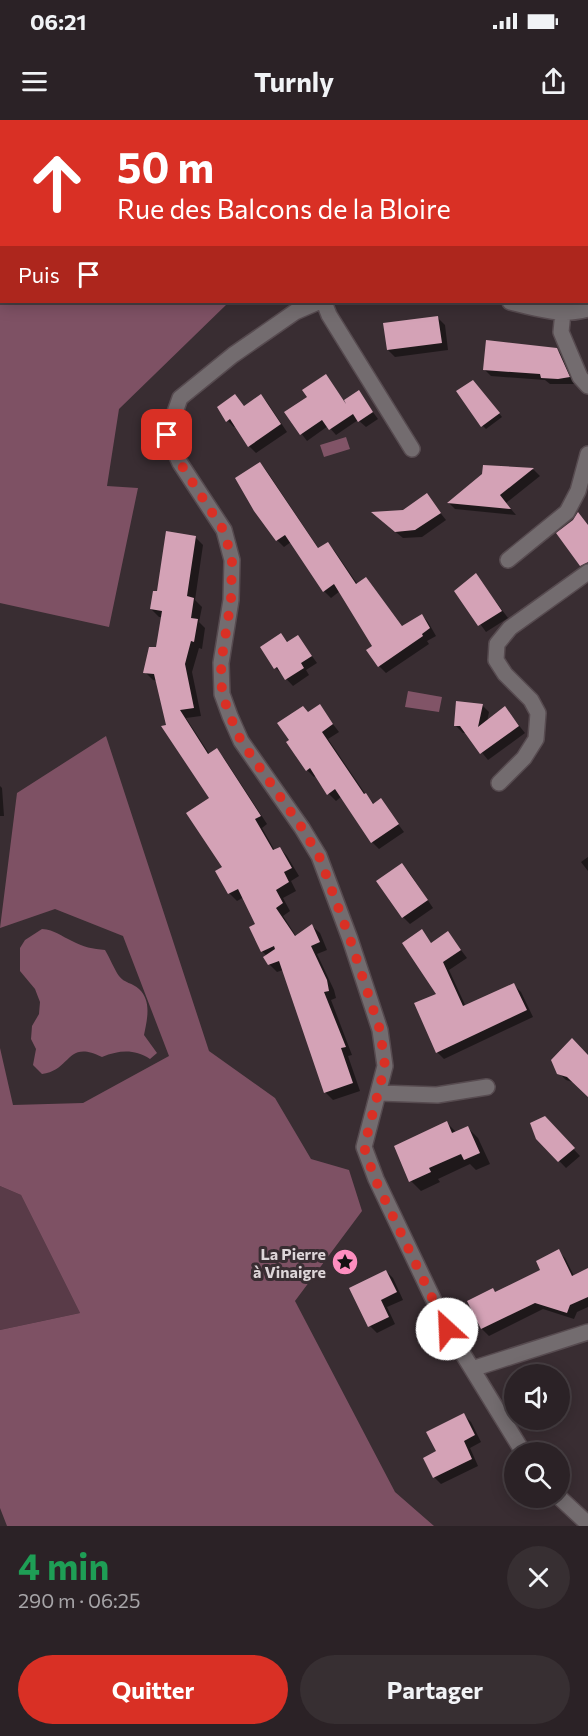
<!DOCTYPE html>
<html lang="fr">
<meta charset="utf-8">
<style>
:root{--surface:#2b2226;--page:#372f32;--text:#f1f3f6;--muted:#a6a4a7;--line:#473f43;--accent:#d93025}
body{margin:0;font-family:Commissioner,sans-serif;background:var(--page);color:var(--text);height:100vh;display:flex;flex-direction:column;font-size:22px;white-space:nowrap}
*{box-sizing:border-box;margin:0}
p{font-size:20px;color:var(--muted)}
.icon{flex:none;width:33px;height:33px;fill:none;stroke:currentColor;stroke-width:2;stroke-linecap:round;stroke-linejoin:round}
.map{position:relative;height:1406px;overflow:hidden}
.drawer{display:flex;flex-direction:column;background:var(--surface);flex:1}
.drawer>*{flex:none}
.banner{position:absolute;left:0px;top:0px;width:588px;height:183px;box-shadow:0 3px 15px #0003,0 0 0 2px var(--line);background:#d93025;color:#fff;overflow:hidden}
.tools{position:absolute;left:504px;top:1244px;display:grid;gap:12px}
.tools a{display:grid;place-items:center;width:66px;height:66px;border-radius:50%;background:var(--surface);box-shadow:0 3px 15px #0003,0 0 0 2px var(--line);font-size:30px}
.pin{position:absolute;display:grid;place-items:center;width:51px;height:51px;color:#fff;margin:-26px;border-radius:12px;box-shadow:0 3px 9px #0006}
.me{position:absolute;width:66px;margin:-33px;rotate:335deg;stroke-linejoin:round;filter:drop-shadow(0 0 4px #0008)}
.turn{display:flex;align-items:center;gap:21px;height:126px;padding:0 18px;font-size:27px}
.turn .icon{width:78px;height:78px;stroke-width:2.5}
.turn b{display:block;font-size:42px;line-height:51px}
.then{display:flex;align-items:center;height:57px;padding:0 18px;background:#0003;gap:12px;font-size:22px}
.round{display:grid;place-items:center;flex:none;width:63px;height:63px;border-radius:32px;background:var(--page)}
.summary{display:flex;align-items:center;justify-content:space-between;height:102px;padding:0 18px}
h1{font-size:36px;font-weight:700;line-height:45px;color:#1e9e55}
.button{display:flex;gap:12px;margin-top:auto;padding:12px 18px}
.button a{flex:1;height:69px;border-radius:36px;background:var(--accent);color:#fff;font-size:24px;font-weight:700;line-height:69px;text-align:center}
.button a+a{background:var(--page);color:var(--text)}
.status{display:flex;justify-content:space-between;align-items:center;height:42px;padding:0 30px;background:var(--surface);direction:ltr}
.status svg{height:16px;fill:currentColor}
header{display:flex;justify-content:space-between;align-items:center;height:78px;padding:0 18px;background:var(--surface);font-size:27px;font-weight:700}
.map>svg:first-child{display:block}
</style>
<div class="status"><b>06:21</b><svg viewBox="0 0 49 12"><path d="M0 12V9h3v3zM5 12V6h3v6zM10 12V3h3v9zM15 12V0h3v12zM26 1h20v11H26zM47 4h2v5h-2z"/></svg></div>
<header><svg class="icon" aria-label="menu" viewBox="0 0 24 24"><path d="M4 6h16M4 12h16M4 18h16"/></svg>Turnly<svg class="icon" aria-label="share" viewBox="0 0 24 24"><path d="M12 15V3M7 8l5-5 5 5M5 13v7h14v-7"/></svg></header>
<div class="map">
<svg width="588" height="1406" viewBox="0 0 588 1406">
<rect width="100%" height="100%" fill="#392d32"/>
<path fill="#593b48" d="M0 1066 21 1075 80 1193 0 1210Z"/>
<path fill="#7e5164" d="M0 0 90 1 2 2V182H227V184L119 289 107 366 138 368 109 507 0 483Z
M106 616 209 931 275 978 311 1039 349 1050 362 1091 295 1181 395 1372 434 1406H7L0 1388V1210L80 1193 21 1075 0 1066V928L13 985 83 983 169 936 123 816 55 789 0 808 17 673Z"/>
<path fill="#815467" d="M346 317 350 329 324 337 320 325Z
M408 571 442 577 439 592 405 587Z
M42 809C55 810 61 816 72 821 83 827 93 829 105 830 110 838 114 849 119 856 124 863 133 863 139 869 152 881 147 900 144 915L157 933 150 939C134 929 120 930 102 937 66 919 72 950 42 954L33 945 36 929 31 919 32 906 39 894 40 882 35 869 20 851V828L25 820Z"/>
<path fill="#0007" d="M169 0H216L214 2Z
M534 0H569L571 2H539Z
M586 43H588V109L586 108Z
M438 198 445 205 448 230 395 237 388 230Z
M556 229 563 236 575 264H550L545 260 491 256 484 249Z
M326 256 345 282 358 272 378 299 366 307 358 300 336 315 328 306 307 321 286 293 309 277Z
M476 265 502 297 486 309 483 306Z
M261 275 267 282 287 312 256 333 249 326 236 306 234 307 228 301 235 276 245 287Z
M260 343 266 350 319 429 327 424 334 430 358 465 366 459 403 507 422 495 428 502 436 516 427 521 429 524 386 553 379 546 374 527 340 471 331 478 324 471 291 422 284 427 277 420Z
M484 346 534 350 540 356 506 383 516 395 455 389 449 383 484 355Z
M426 375 446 400 422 417 403 418 380 399 403 391Z
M195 417 203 425 195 480 202 487 199 502 205 508 202 529 199 528 192 552 201 596 186 598 210 635 216 630 224 638 267 704 262 708 275 731 280 728 287 736 299 756 291 761 296 771 283 778 290 791 283 796 296 816 312 806 320 813 327 830 317 834 334 870 336 878 331 880 352 935 348 936 360 971 333 980 325 972 283 850 277 852 269 844 267 836 262 831 257 804 244 777 237 781 229 773 217 751 224 747 211 678 168 606 157 561 153 560 145 552 157 529 162 497H159L151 489 158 473Z
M476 455 508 498 486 512 456 471Z
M281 515 289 523 298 517 317 543 306 550 309 555 293 566 276 548Z
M482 585 489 592 487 602 505 588 525 613 488 640 466 613H463L456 606Z
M319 586 339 612 328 619 366 675 374 684 380 680 404 712 379 729 372 722 342 676 336 681 329 674 317 655 314 657 307 650 288 622 309 593Z
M0 666 2 668 4 696H0Z
M588 737V751L581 742Z
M402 745 409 752 433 788 410 804 403 797Z
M421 811 432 824 448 813 467 838 449 850 466 887 514 865 521 872 533 897 444 939 437 932 438 874Z
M588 937V973L576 963 566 960 559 953Z
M544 998 580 1036 566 1048 537 1018Z
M447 1003 457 1013 468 1008 478 1018 490 1044 476 1050 470 1044 438 1059 440 1062 421 1071 411 1061Z
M558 1131 565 1138 574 1156H588V1187L577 1192 574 1199 543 1189 489 1216 482 1209 469 1182 496 1173 542 1150Z
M386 1151 393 1158 403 1180 387 1187 395 1204 377 1213 370 1206Z
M464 1295 471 1302 481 1322 470 1328 478 1346 441 1364 434 1357 438 1332Z"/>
<path fill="#d4a2b6" d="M438 196 442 223 387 230 383 203Z
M486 220 557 228 570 257 558 259 541 258 540 254 483 250Z
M326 254 346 284 344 280 359 270 373 292 358 302 353 294 329 310 322 300 300 315 284 292 307 277 302 270Z
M473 260 500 293 481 307 456 271Z
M235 274 244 286 261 274 281 304 248 327 230 299 226 302 217 287Z
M260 342 318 428 328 422 356 464 366 457 402 506 422 494 430 508 422 514 423 516 378 547 366 530 372 526 334 464 323 472 285 415 276 421 254 391 235 358Z
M483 345 534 348 500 375 511 389 447 383 482 354Z
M427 373 441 393 415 410 395 412 371 392 403 390Z
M578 392 588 405V442L580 446 556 413 573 400Z
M166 411 196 416 187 476 194 478 191 498 198 499 194 522 191 521 185 544 194 588 180 590 208 634 217 628 261 696 255 699 273 730 280 727 292 748 284 752 289 762 276 770 283 783 276 788 295 816 312 804 320 822 311 826 327 860 329 871 324 872 346 927 341 928 353 963 324 973 279 841 268 845 263 837 275 829 274 826 261 832 249 807 255 804 238 769 228 774 215 751 222 747 186 693 209 678 161 606 166 605 154 554 143 553 149 527H156L162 491 150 489 153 471H157Z
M476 453 502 491 478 506 454 471Z
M281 513 287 522 298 515 312 536 301 543 304 548 285 560 277 547 274 549 260 527Z
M456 581 483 584 478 607 505 586 519 606 480 634 460 606H454Z
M320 584 333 604 322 612 364 674 366 673 373 684 381 678 399 704 371 723 335 669 327 675 310 648 306 651 286 622 289 620 277 603 303 586 308 592Z
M402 743 428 780 402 798 376 761Z
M422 809 431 823 448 811 461 830 443 842 463 886 514 863 527 890 436 933 414 883 436 874 402 823Z
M572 918 588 935V977L567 957 557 954 551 940Z
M545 996 575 1028 558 1042 536 1019 530 1003Z
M447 1001 452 1013 468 1006 480 1033 464 1040 461 1034 429 1048 431 1052 409 1062 394 1026Z
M559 1129 572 1156 588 1148V1177L570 1185 567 1193 535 1183 481 1209 467 1181 493 1168 495 1172 540 1150 536 1141Z
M386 1150 397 1172 381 1180 389 1197 368 1207 349 1168Z
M464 1293 475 1315 464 1321 472 1339 433 1358 423 1338 436 1331 426 1312Z"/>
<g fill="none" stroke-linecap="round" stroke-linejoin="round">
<defs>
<path id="minor" d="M411 0 412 2
M318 182 295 192 233 235 180 278 167 315 180 343 224 410 232 440 231 480 221 543 222 574 230 596 241 621 302 708 319 736 350 819 380 910 385 946 364 1027 376 1059 447 1208 523 1332
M324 182 329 195 412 329
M510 182C534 188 563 197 588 189
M563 192 561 212 580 257 588 266
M508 440 567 392 578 371 588 334
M499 663 524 638 536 619 538 593 531 580 505 554 496 540 497 524 510 508 588 452
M379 973 437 975 487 967
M472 1249 588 1212
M559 1377 588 1404"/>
</defs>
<use href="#minor" stroke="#574b50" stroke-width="18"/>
<use href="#minor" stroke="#736c6f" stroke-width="15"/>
</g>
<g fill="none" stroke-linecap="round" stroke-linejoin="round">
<path stroke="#d93025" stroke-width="10" stroke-dasharray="0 18" d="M167 315 180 343 224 411 232 440 231 480 221 543 222 574 230 596 241 621 302 708 319 736 350 819 380 910 385 946 364 1027 375 1059 447 1209"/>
</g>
<defs>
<symbol id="sight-disc" viewBox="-11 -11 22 22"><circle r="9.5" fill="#fd8ebf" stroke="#392d32"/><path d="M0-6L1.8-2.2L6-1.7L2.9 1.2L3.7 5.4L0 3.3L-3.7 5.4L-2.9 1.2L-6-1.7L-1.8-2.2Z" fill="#111"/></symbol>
</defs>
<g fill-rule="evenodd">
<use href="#sight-disc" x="330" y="1127" width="30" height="30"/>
</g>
<g text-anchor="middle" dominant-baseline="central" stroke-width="6" stroke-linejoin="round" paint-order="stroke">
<g font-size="16" font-weight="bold" fill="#ddd5d8" stroke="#392d32" text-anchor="end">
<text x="326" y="1133">La Pierre<tspan x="326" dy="18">à Vinaigre</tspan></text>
</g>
</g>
</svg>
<div class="tools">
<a><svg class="icon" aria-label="sound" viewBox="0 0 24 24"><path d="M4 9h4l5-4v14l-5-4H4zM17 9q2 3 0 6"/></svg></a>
<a><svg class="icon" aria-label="search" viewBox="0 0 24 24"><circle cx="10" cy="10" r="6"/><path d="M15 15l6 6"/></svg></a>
</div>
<div class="pin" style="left:167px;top:315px;background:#d93025"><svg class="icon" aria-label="arrive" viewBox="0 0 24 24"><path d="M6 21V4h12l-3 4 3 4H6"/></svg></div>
<svg class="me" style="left:447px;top:1209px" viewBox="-20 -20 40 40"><circle r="19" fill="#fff"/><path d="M0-13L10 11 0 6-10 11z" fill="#d93025"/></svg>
<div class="banner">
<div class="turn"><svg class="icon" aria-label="ahead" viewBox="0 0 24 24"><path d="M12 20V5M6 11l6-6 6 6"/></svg><div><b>50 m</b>Rue des Balcons de la Bloire</div></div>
<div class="then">Puis<svg class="icon" aria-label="arrive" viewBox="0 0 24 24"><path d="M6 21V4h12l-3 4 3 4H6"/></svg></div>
</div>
</div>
<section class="drawer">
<div class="summary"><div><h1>4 min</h1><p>290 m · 06:25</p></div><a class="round"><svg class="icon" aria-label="close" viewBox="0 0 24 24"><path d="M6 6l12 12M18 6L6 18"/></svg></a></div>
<div class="button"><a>Quitter</a><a>Partager</a></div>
</section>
